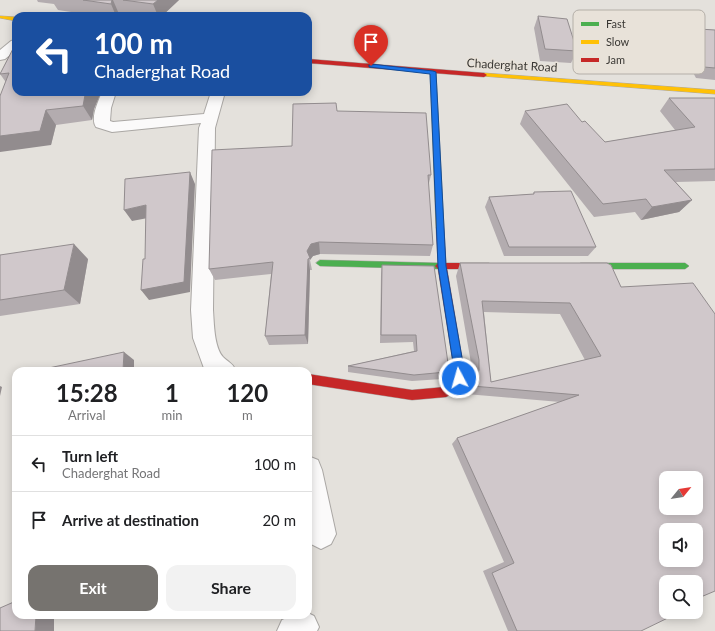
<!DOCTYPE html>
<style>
:root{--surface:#fff;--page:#f2f2f2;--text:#202124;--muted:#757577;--line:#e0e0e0;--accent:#76736f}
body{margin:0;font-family:Lato,sans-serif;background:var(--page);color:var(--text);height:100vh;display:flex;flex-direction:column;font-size:15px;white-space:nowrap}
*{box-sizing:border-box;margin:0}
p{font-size:13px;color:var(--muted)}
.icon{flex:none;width:22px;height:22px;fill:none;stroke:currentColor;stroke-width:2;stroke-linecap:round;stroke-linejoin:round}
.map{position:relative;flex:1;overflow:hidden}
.panel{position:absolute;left:12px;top:367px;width:300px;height:252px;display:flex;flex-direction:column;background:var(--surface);border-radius:12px;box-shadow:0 2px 10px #0003}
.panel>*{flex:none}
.top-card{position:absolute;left:12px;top:12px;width:300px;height:84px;border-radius:12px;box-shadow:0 2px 10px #0003;background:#1a4fa0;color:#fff;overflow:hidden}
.needle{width:26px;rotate:60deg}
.buttons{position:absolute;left:659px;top:471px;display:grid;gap:8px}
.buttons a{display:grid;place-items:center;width:44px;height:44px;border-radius:8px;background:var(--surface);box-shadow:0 2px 10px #0003;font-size:20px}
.pin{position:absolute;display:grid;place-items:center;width:34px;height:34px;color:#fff;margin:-41px -17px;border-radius:50% 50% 50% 0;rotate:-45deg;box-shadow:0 0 4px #0007}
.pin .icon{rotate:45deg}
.me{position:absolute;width:44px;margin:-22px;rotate:354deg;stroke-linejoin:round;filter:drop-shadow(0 0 3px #0008)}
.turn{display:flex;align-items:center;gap:14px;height:84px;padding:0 16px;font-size:18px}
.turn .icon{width:52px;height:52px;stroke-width:2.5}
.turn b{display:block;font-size:28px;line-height:34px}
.eta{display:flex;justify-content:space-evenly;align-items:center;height:68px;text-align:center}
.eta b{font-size:24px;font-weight:700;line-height:28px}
.cta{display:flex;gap:8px;margin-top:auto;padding:8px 16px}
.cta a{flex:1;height:46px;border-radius:12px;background:var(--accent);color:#fff;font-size:16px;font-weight:700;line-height:46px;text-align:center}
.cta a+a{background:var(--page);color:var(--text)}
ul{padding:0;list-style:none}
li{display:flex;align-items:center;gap:12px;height:56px;padding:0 16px;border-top:1px solid var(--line)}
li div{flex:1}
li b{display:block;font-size:15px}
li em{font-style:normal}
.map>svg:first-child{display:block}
</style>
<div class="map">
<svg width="715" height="631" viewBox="0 0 715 631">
<rect width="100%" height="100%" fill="#e4e1dc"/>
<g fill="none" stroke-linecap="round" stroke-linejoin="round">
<defs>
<path id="street" d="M16 40V50L5 59 0 60V50L11 41Z
M102 92H116L111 108 110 121 113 122 204 114 211 92H225L215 128 213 310C214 323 214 347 223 357 229 363 232 362 236 371H205L193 338 191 310 199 128 201 123 112 132 96 127C90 118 98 102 102 92Z
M308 456 318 460 322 470 336 534 331 544 321 549 311 544 308 538Z
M308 613 314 616 319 627 317 631H277L282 620 293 615H308Z"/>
<path id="fast" d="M320 260 439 263 443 266 439 269 320 266 316 263Z
M581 263H685L689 266 685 269H581L577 266Z"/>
<path id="slow" d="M0 16 16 17V21L0 18Z
M433 70 436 72 444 228 440 231 436 228 430 72Z
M484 73 715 90V94L482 76V74Z"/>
<path id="jam" d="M308 59 484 73 487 75 484 77 308 63Z
M440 225 444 228 446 263H489L493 266 489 269H447L464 369V378L459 390 446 397 412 400 308 384V374L412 390 445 387 451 384 454 378V369L438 269 435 266 438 263 436 228Z"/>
</defs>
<use href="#street" stroke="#aaa7a4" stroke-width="2"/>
<use href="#fast" stroke="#aaa7a4" stroke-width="1"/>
<use href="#slow" stroke="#aaa7a4" stroke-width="1"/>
<use href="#jam" stroke="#aaa7a4" stroke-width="1"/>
<use href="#street" fill="#fbfafa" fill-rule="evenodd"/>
<use href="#fast" fill="#4caf50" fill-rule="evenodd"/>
<use href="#slow" fill="#ffc107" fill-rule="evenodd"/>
<use href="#jam" fill="#c62828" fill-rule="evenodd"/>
</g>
<path fill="#b3acaf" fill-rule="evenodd" d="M37 0H179L162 16H136L119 14V16H97L58 10 54 4 38 2Z
M538 16 577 51 571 63 540 61 534 28Z
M682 28 715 30V80L696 78 675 39Z
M16 43V92H101L94 109 92 120 56 125 51 145 0 74Z
M669 98H715V181L676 182 692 200 679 212 641 220 635 212 594 217 520 124 525 111 582 122 605 142 675 130 660 111Z
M337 111 431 175 428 187 433 245 430 256 320 254 313 256 310 260 312 270H310L308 344 269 345 265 336 271 274 215 280 209 269 292 146Z
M534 192 596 247 588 256H504L485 207 489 197 533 194Z
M0 255 88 259 80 304 0 316Z
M460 263H607L696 582 641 631H508L483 571 504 562 452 444 457 438 560 402 466 394 472 379V369L456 276ZM484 312 560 314 585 360 491 382Z
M382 265 449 370 446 376 442 379 412 381 348 372V366L414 351 413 342 380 343 381 274Z"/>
<path fill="#928c8e" d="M112 0H113L119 14V16H116L111 4Z
M158 0H179L162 16H158L153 4Z
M86 92H101L94 109 92 120 83 106 85 95Z
M46 110 56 125 51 145 0 152V136Z
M190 172 195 184 190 292 149 300 141 290Z
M692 200 679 212 641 220 652 207Z
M146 205 153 217 132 221 124 210Z
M319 242 320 254 313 256 310 260V258L308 259 310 270 308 344 305 335 307 251 311 244Z
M74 244 88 259 80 304 64 290Z
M124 352 134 360V371H123Z
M449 370 446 376 442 379 446 372Z
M0 386 2 387 0 396Z
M36 615H54V631H35Z"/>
<path fill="#d0c8cb" stroke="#928c8e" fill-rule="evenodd" d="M83 0H112L111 4Z
M123 0H158L153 4Z
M538 16 567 19 577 51 545 49Z
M682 28 715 30V68L704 67Z
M16 43V92H86L85 95 83 106 46 110 40 131 0 136V96L9 73 0 74Z
M669 98H715V169L664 170 692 200 652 207 646 199 603 204 525 111 567 104 582 122 585 121 605 142 695 127Z
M336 103 337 111 426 113 431 175H428L433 245 319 242 311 244 307 251 310 258 308 259 305 335 265 336 273 262 209 269 212 150 292 146 293 104Z
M190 172 184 282 141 290 143 259H145L146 205 124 210 125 179Z
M571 191 596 247H509L489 197 534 194V192Z
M74 244 64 290 0 300V255Z
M460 263H607L611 265 621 287 693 283 715 314V591L696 599V582H666V612H674L676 614 641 631H517L492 573 514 563 457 438 579 395 472 386 479 370V360ZM482 301 570 303 601 356 491 382ZM666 478H696V508H666ZM666 530H696V560H666Z
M382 265 434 266 449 370 446 372 414 375 348 366 417 351 416 335H381Z
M124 352 123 371H44V369Z
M16 601V615H36L35 631H0V608Z"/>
<path fill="#1a73e8" stroke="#114b97" d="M371 64 433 71 436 72 446 266 464 369 463 381 459 383 456 381 454 369 438 266 430 74 369 67V65Z"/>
<g text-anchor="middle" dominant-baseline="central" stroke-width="3" stroke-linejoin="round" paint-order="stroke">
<g font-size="12" fill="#3a3834" stroke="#e8e2d9">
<text transform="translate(512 65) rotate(3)">Chaderghat Road</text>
</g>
</g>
<rect x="573" y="10" width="132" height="64" rx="6" fill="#e8e2d9" stroke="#b4afa8" stroke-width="1"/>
<rect x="581" y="22" width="18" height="4" fill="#4caf50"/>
<rect x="581" y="40" width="18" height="4" fill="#ffc107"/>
<rect x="581" y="58" width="18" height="4" fill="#c62828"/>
<g font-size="11" fill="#3a3834">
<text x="606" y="28">Fast</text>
<text x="606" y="46">Slow</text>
<text x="606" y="64">Jam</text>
</g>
</svg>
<div class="buttons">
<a><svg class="needle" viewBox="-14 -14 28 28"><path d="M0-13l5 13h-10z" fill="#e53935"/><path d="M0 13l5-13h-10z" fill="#757577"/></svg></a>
<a><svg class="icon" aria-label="sound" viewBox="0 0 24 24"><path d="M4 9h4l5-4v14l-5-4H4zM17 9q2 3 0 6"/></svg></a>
<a><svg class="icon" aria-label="search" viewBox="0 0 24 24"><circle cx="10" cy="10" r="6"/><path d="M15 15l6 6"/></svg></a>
</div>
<div class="pin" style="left:371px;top:66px;background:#d93025"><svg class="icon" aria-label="arrive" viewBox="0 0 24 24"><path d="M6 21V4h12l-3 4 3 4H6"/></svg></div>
<svg class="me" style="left:459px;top:378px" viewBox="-20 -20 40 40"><circle r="17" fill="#1a73e8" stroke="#fff" stroke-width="3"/><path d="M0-11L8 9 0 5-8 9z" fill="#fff"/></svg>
<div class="top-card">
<div class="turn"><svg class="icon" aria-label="left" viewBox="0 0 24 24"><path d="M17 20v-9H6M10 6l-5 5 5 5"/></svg><div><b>100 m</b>Chaderghat Road</div></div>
</div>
<section class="panel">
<div class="eta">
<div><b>15:28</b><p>Arrival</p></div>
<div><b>1</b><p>min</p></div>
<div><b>120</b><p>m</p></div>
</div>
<ul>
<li><svg class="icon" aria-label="left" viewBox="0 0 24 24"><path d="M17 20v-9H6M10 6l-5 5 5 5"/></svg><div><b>Turn left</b><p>Chaderghat Road</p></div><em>100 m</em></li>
<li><svg class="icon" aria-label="arrive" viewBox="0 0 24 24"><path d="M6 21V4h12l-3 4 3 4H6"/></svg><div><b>Arrive at destination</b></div><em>20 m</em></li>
</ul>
<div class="cta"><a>Exit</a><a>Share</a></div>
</section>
</div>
